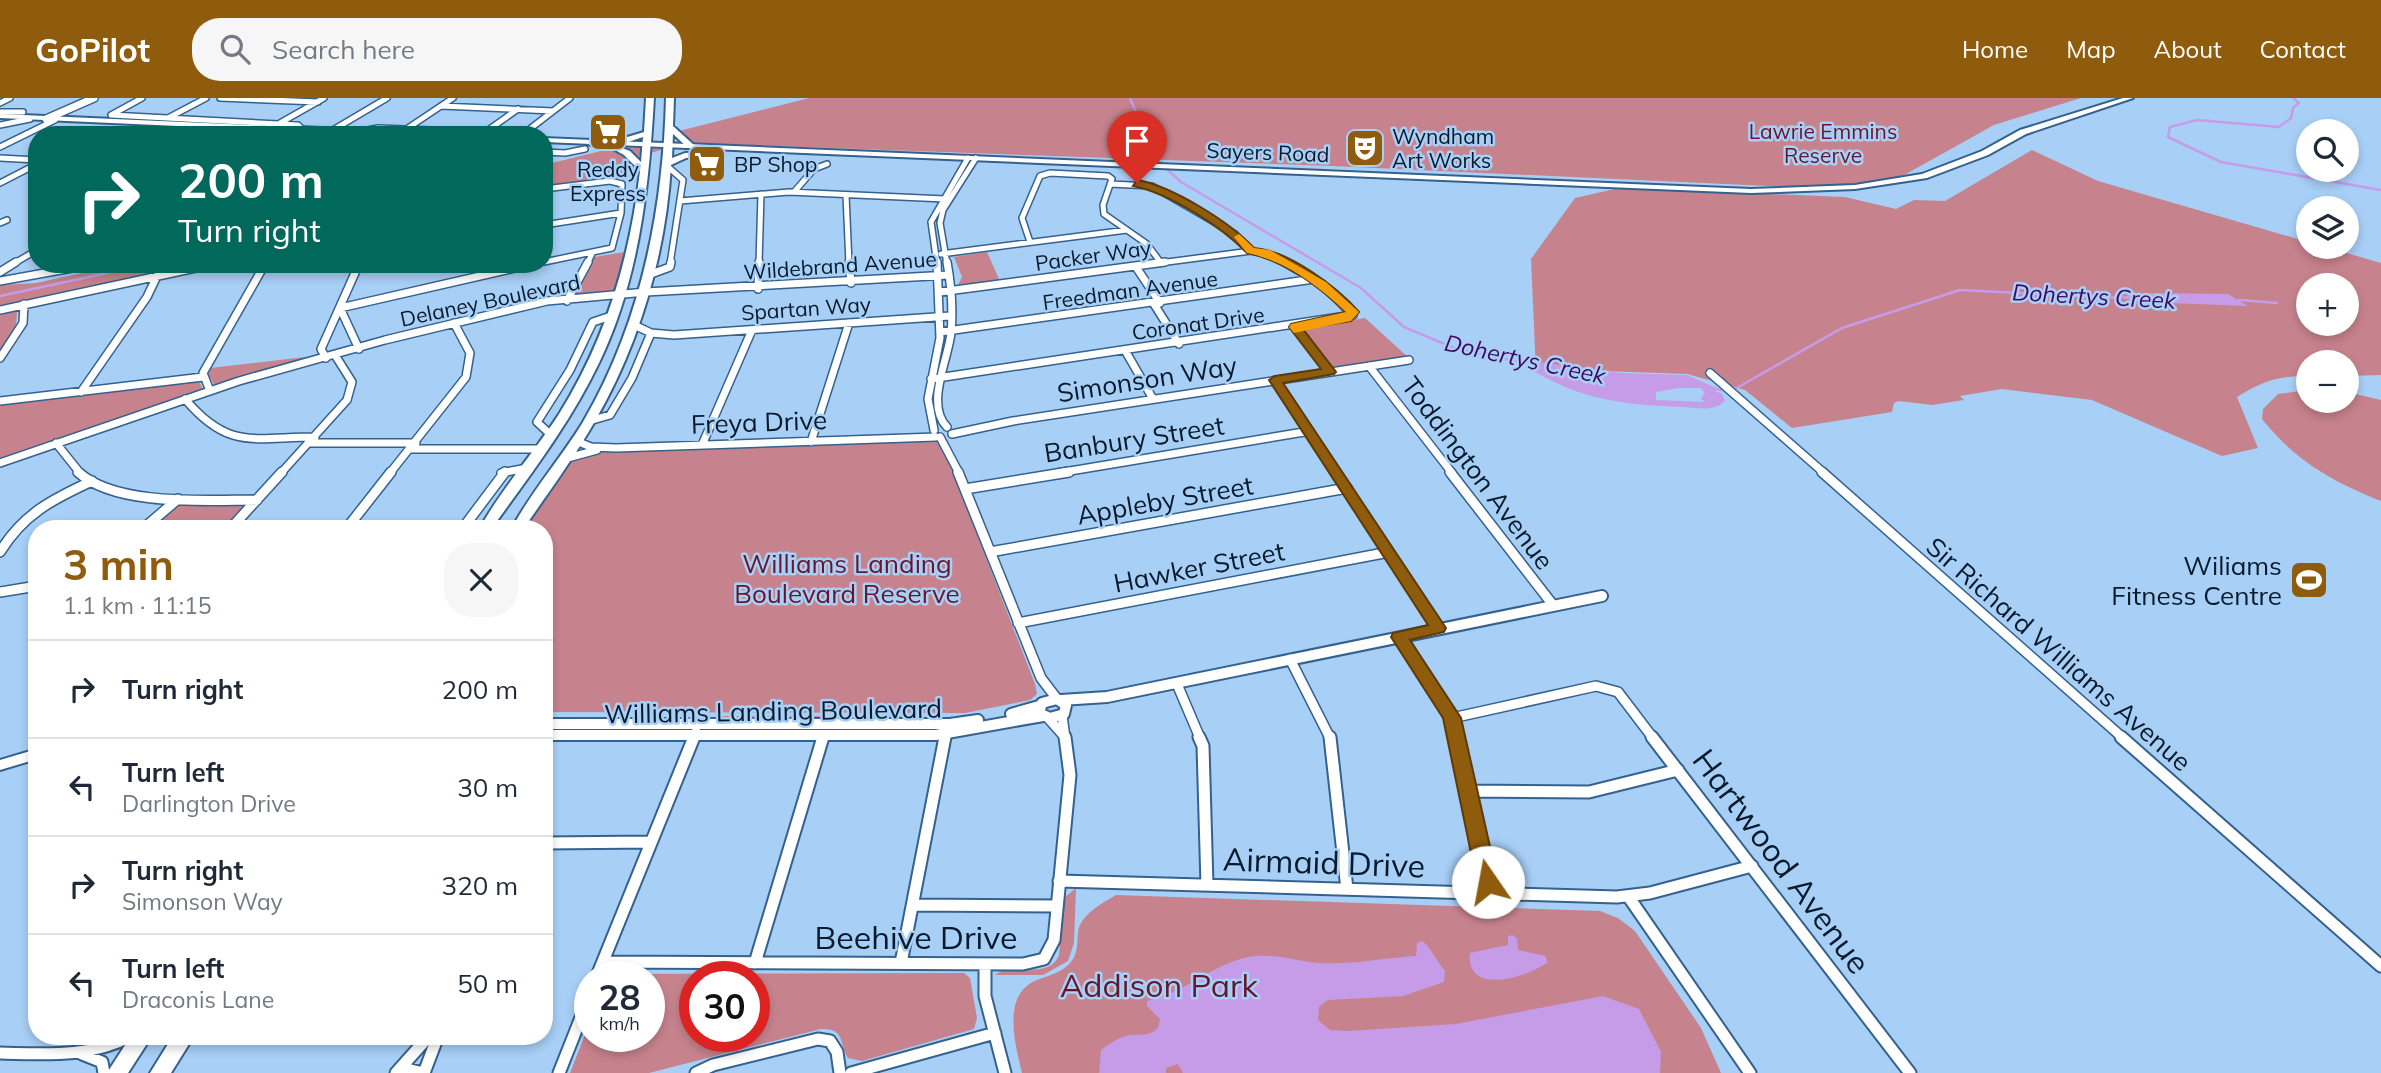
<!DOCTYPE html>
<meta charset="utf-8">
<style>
:root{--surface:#fff;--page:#f6f6f7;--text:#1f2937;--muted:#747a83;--line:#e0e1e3;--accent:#8f5b0c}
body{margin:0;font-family:Mulish,sans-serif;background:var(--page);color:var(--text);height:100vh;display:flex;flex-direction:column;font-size:26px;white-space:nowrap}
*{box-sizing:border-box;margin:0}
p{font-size:23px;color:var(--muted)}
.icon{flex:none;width:38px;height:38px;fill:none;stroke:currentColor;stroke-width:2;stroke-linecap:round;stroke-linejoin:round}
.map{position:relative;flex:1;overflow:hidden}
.panel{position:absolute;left:28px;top:422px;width:525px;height:525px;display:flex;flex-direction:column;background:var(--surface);border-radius:28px;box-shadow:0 4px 10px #0003}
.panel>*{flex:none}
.guide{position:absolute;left:28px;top:28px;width:525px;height:147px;border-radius:28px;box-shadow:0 4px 10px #0003;background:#00695c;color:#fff;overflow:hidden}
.controls{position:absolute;left:2296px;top:21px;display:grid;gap:14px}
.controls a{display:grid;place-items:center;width:63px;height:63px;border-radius:50%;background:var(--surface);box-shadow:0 4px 10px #0003;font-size:35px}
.speed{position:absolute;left:574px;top:863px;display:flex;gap:14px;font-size:35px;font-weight:700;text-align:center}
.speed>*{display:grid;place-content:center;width:91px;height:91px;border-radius:50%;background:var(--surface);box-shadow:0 4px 10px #0003;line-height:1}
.speed small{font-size:18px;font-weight:400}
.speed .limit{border:10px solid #d22;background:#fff;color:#111}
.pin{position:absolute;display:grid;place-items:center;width:60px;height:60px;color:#fff;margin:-72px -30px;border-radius:50% 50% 50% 0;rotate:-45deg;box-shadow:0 0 7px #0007}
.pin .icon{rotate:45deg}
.me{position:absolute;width:77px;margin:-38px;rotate:348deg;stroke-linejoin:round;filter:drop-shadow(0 0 5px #0008)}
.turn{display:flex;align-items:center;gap:24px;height:147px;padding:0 35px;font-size:32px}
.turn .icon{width:91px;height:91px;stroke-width:2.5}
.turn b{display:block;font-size:49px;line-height:60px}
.round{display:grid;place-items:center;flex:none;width:74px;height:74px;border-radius:28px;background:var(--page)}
.headline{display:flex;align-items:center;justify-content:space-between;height:119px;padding:0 35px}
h1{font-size:42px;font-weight:700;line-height:52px;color:var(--accent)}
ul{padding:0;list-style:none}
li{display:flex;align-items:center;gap:21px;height:98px;padding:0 35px;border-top:2px solid var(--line)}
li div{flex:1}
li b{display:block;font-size:26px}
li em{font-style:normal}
header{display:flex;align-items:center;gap:42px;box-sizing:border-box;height:98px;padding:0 35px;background:var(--accent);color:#fff}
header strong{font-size:33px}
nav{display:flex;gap:38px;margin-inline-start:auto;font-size:24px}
.search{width:490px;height:63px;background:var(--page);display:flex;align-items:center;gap:18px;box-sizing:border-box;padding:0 24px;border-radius:28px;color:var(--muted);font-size:26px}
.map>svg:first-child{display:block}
</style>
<header>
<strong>GoPilot</strong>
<div class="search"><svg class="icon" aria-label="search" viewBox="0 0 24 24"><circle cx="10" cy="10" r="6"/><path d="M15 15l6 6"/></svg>Search here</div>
<nav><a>Home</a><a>Map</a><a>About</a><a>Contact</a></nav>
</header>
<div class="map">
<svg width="2381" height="975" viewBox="0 0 2381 975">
<rect width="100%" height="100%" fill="#a8cff6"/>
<path fill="#c7838d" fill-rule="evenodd" d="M809 0H2081L1994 27 1906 76 1856 92 1332 68 691 45 679 33Z
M617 49 665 51 628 61 631 66 627 80 544 90V67Z
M2032 52 2098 83 2308 144V149H2326L2381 165V277L2347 278V264H2308V278C2278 278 2263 283 2237 299L2258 350 2222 358 2092 302 2002 291 1960 298 1964 302 1932 307 1899 303 1894 305 1892 314 1792 330 1745 292 1687 276 1602 273 1536 274 1531 161 1575 100 1619 90 1845 99 1896 111 1914 102 1945 103ZM2308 187H2347V226H2308Z
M625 154 616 192 574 197 594 159Z
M987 154 1000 183 958 187 962 179 954 159Z
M124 166H205L0 210V187L36 185Z
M17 213 16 229 0 252V215Z
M1365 220 1409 260 1333 270 1301 231Z
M305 259 309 263 215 288 208 276 210 270Z
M195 283 200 285 203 292 0 362V305Z
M2308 292V303H2347V294L2381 302V403C2331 383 2296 363 2262 321L2263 311 2278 296Z
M937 342 945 354 1035 586 1037 596 1030 602 965 615 544 614V430H525L566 361 609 353Z
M179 405 247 406 227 430H148Z
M714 618H917L918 619 916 622 723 621Z
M1076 790 1074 845 1068 863 1043 877H995C1014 863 1048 883 1059 857L1064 800Z
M1116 797 1600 813 1618 820 1635 833 1701 930 1721 975H1022C1015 946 1001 896 1037 882 1050 877 1065 874 1073 861 1078 853 1077 843 1078 834 1081 816 1101 806 1116 797Z
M964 875 970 880 977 920 974 931 862 963 848 960C839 945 845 930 821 931L649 975H570L590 924V938H649V878H610L613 876ZM695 878H754V938H695Z"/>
<path fill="#c69ce8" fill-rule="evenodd" d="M2152 195 2228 196 2248 208 2144 204 2116 199Z
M1532 263 1622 275 1687 277 1716 290 1715 293 1722 296 1725 303C1714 314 1697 310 1683 309 1624 307 1578 302 1526 268ZM1679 290H1701L1705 295 1701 300 1704 304 1656 302V294Z
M1513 837 1517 841 1518 852 1545 858 1548 864C1528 879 1466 899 1470 855L1508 847V838Z
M1422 843C1430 848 1437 864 1445 873L1444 884 1403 898 1328 902 1319 909 1318 922 1330 932 1347 933 1456 926 1603 898 1639 911 1661 954 1660 975H1183L1178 966 1166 970V975H1099L1101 952C1109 946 1116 941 1126 938 1139 935 1147 940 1158 930L1160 921 1147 908V903C1186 895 1215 863 1255 858 1277 856 1298 863 1319 865 1352 867 1383 860 1416 858L1417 845Z"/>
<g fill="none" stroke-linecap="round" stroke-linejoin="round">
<path stroke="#c69ce8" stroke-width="2.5" d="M1130 0 1156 61 1181 84 1361 190 1404 229 1454 250 1529 266
M2293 0 2299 5 2293 10 2291 20 2279 29 2197 22 2170 29 2168 39 2221 64 2381 92
M0 198 149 166
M2239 202 2277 205
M1710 290 1721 292
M1735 291 1842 230 1960 192 2120 200"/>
<defs>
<path id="minor-far3" d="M220 0 318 4
M0 5 10 0
M441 8 553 13
M0 14H23
M111 17 298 27 302 31
M111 17 142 0
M168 20 206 0
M280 25 324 0
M0 27 30 21
M408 30 453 0
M333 32 387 0
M83 33 138 37
M362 33 378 30 483 34 486 37
M484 35 518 11
M185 37 216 30
M232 37 242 31
M276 37 278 33
M522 37 570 0
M0 49 55 22
M544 54 565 55 585 51
M0 60 37 62
M667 68 683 82 670 166
M0 85 37 66
M1110 86 1152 88 1235 136 1251 153 1269 156 1287 166
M544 91 610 83 622 86 621 115 612 150 544 164
M794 94 814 71 827 66
M846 97 849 166
M680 103 789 94 945 101
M0 125 7 122
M544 127 621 115
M1030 144 1022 120 1040 78 1050 75 1108 78 1112 81 1103 107 1104 116 1147 146 1161 165
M941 156 1127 132
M13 166 37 152
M587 166 592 156
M759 166 761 96
M937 166 931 124 968 60
M947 166 940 125 943 112 976 60
M1152 166 1251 153"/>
<path id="minor-far2" d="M849 164 851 185
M947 164C951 186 953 213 951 235 948 262 925 307 947 329
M1136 169 1160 205
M0 174 16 164
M651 176 670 169 671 164
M0 183 94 166
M758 191 759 164
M940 194 1165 164
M567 203 588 164
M1154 206 1179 246
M340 210 532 166
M340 210 359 251
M0 212 214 166
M1295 229 1330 274
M940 234 1314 181
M651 235 674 237 950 218
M1126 254 1153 301
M0 260 23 225 24 206
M326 260 321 251 359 166
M1369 268 1452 375
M1710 275 1824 375
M931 281 1353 217 1322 186 1284 164
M1275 282 1336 375
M210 293 203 275 265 166
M81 294 147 199 157 178
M185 301C229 353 254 339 315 339
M0 303 203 279
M589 323 610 317 632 280 651 235 634 227
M934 332 928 301 940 240 937 164
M550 336 537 324 570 272 593 224 614 217
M952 336 1013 323 1409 262
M579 338 581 345 591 349 616 350 936 339
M940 339 959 375
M811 344 849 225
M56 345 80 375
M308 345H416
M702 347 752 232
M411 351H541
M564 361 597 352
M0 365 239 283 385 242 547 203 646 194 949 177
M281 375 347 302 352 284 335 257
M390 375 466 279 470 255 454 225
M501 375 527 370
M1058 375 1310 333"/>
<path id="minor-far1" d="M78 374C116 409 208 402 257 402
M958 374 1041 580 1057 601
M1335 374 1438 530
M1450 374 1553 507
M1822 374 2123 640
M965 391 1069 374
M144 430 178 401
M231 430 282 374
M347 430 391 374
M463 430 505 374
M0 454C23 416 53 401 92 383
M990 454 1347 390
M0 494 37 488
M1018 525 1389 454
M1399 539 1452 620 1456 640
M1290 561 1330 640
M1177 586 1200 640
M1062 617 1065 640
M1048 620 1064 638
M1452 620 1596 588 1618 594 1653 640
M693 640 696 634
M822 640 823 637
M945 640 946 636"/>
<path id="minor" d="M1199 639 1203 648 1207 787
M1330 639 1347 791
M1456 639 1490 795
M1652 639 1910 975
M2121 639 2381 868
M1468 693 1589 694 1678 672
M544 745 651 744
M1059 783 1617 799 1650 795 1752 768
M1628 798 1750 975
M913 807 1057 808
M603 864 1023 866 1044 861 1054 842 1070 677 1065 639
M755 865 823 639
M901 865 945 639
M985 866V898L1005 975
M597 878 694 639
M0 955C46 956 89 960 131 938
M82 956 102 964 104 975
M396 975 429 938
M398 975 411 972 423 975
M424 975 438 938
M559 975 590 897
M696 975 713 967 818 941 830 943 837 954 840 975
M851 975 995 935"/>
<path id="tertiary-far1" d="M46 21 94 0"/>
<path id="tertiary" d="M1057 601 1066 607 1064 616 1050 620 1039 615 1042 605Z
M1061 602 1107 599 1602 498
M1011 616 1039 608
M544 626H950L978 622
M544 637H936L1043 618"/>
<path id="secondary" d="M2123 0H2133L2026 36 1988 57 1927 80 1855 91 1751 95 544 44V40L1751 91 1855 87 1922 76 1982 53 2020 32Z
M0 16 436 35 439 37H380L0 20Z
M37 651V661L0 672V662Z"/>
<path id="trunk" d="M646 0H654C649 90 639 182 599 265 571 324 530 377 492 430H480C500 393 535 353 559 316 606 241 630 160 640 73L624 57 615 52 619 49 630 53 641 64 643 39 625 45 590 47 586 44 590 41 624 40 644 34Z
M666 0H674L673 28 695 48 688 50 673 36 672 60 685 55 720 53 724 56 720 59 686 60 671 67C666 155 640 245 595 323 574 360 548 395 524 430H512C531 394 561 360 583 324 641 225 663 113 666 0Z
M131 938H152L128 975H107Z
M173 938H194L171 975H150Z"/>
</defs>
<use href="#minor-far3" stroke="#34618d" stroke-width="8"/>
<use href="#minor-far2" stroke="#34618d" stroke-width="10"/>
<use href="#minor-far1" stroke="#34618d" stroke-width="12"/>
<use href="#minor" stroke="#34618d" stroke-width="15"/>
<use href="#tertiary-far1" stroke="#34618d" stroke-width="10"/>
<use href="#tertiary" stroke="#34618d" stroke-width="14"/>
<use href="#secondary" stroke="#34618d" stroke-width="4"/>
<use href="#trunk" stroke="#34618d" stroke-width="4"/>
<use href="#minor-far3" stroke="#fff" stroke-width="5"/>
<use href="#minor-far2" stroke="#fff" stroke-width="7"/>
<use href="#minor-far1" stroke="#fff" stroke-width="9"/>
<use href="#minor" stroke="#fff" stroke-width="11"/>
<use href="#tertiary-far1" stroke="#fff" stroke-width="7"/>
<use href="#tertiary" stroke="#fff" stroke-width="10"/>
<use href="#secondary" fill="#fff" fill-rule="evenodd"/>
<use href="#trunk" fill="#fff" fill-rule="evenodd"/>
</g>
<path fill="#8f5b0c" stroke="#5d3b08" stroke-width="2" d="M1137 82C1172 88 1230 124 1254 150 1288 152 1337 189 1359 214L1351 223 1303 231 1336 274 1334 276 1283 285 1446 530 1444 534 1410 542 1461 620 1498 784 1495 789H1480L1477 784 1443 620 1391 539 1393 535 1428 527 1269 282 1275 278 1321 271 1289 229 1291 226 1346 214C1317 187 1286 163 1247 155 1222 129 1169 95 1133 88Z"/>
<path fill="#f59e0b" d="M1239 136 1254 150 1270 152 1326 184 1359 214 1351 223 1294 235 1289 229 1291 226 1346 214C1317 187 1286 163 1247 155L1234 139Z"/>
<defs>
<symbol id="supermarket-square" viewBox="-11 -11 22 22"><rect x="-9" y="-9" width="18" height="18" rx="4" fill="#8f5b0c" stroke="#a8cff6"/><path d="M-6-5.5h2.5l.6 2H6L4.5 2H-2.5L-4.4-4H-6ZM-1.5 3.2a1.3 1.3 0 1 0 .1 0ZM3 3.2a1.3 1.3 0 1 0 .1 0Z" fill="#fff"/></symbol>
<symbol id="theatre-square" viewBox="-11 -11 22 22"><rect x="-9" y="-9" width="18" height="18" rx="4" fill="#8f5b0c" stroke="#a8cff6"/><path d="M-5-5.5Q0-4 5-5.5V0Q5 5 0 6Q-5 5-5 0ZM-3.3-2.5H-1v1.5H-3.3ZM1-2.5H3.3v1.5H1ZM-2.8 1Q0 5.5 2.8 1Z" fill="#fff"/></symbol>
<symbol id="stadium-square" viewBox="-11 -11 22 22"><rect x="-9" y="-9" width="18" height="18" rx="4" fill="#8f5b0c" stroke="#a8cff6"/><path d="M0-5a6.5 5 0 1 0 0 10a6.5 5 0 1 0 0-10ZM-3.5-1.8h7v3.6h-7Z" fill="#fff"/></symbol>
</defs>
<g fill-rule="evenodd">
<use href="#supermarket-square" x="586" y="12" width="44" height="44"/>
<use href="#theatre-square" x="1343" y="28" width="44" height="44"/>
<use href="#supermarket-square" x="685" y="44" width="44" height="44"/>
<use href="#stadium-square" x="2287" y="460" width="44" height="44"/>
</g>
<g text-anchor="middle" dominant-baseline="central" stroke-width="5" stroke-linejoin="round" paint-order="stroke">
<g font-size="21" fill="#67152c" stroke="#a8cff6">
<text x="1823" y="33">Lawrie Emmins<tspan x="1823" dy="24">Reserve</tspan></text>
</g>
<g font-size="21" fill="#071a2c" stroke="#a8cff6" text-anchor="start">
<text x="1392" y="38">Wyndham<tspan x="1392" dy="24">Art Works</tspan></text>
<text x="734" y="66">BP Shop</text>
<text x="608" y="71" text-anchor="middle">Reddy<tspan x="608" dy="24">Express</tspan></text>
</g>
<g font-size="21" fill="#071a2c" stroke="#a8cff6">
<text transform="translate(1268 54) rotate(2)">Sayers Road</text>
<text transform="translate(1093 157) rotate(-8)">Packer Way</text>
<text transform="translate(840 167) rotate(-4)">Wildebrand Avenue</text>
<text transform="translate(1130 192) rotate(-8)">Freedman Avenue</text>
<text transform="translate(490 202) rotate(-12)">Delaney Boulevard</text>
<text transform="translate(806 210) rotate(-4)">Spartan Way</text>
<text transform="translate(1198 225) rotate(-8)">Coronat Drive</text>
</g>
<g font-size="23" font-style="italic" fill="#420561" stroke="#a8cff6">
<text transform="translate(2094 198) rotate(3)">Dohertys Creek</text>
<text transform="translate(1525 261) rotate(12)">Dohertys Creek</text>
</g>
<g font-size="26" fill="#071a2c" stroke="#a8cff6">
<text transform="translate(1147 281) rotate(-9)">Simonson Way</text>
<text transform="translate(759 324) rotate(-2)">Freya Drive</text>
<text transform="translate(1134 341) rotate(-9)">Banbury Street</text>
<text transform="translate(1478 375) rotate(53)">Toddington Avenue</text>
<text transform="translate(1165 402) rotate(-10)">Appleby Street</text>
<text transform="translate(1199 469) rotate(-11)">Hawker Street</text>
<text transform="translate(2059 556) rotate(41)">Sir Richard Williams Avenue</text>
<text transform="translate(773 613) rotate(-1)">Williams Landing Boulevard</text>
</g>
<g font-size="26" fill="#67152c" stroke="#a8cff6">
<text x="847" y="465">Williams Landing<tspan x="847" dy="30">Boulevard Reserve</tspan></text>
</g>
<g font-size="26" fill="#071a2c" stroke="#a8cff6" text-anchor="end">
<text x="2282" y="467">Wiliams<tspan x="2282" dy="30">Fitness Centre</tspan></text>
</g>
<g font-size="32" fill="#071a2c" stroke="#a8cff6">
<text transform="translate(1782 763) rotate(53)">Hartwood Avenue</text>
<text transform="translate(1324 764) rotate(2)">Airmaid Drive</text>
<text x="916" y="839">Beehive Drive</text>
</g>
<g font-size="32" fill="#67152c" stroke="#a8cff6">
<text x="1159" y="887">Addison Park</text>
</g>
</g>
</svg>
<div class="controls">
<a><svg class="icon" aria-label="search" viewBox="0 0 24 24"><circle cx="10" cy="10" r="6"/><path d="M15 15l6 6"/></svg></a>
<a><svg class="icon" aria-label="layers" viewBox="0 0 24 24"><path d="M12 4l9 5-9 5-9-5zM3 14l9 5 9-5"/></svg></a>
<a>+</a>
<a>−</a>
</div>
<div class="speed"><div>28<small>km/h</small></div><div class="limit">30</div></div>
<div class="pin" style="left:1137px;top:85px;background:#d93025"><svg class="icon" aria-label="arrive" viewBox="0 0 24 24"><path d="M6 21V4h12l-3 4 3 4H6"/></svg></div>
<svg class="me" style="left:1488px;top:784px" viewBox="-20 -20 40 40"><circle r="19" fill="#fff"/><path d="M0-13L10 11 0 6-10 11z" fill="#8f5b0c"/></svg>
<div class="guide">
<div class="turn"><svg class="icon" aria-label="right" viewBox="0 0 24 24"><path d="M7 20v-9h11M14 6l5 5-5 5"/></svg><div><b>200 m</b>Turn right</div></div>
</div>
<section class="panel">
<div class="headline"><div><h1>3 min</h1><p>1.1 km · 11:15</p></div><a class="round"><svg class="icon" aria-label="close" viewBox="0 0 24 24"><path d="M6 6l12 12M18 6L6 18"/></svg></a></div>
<ul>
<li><svg class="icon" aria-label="right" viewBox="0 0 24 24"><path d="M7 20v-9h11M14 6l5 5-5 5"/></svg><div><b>Turn right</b></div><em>200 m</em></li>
<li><svg class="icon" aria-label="left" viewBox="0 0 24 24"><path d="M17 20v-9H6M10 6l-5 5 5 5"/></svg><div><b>Turn left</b><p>Darlington Drive</p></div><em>30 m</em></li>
<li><svg class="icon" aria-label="right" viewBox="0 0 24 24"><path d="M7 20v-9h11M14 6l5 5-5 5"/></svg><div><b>Turn right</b><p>Simonson Way</p></div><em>320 m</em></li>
<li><svg class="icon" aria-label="left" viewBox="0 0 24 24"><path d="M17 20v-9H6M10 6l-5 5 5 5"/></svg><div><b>Turn left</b><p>Draconis Lane</p></div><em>50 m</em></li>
</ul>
</section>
</div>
